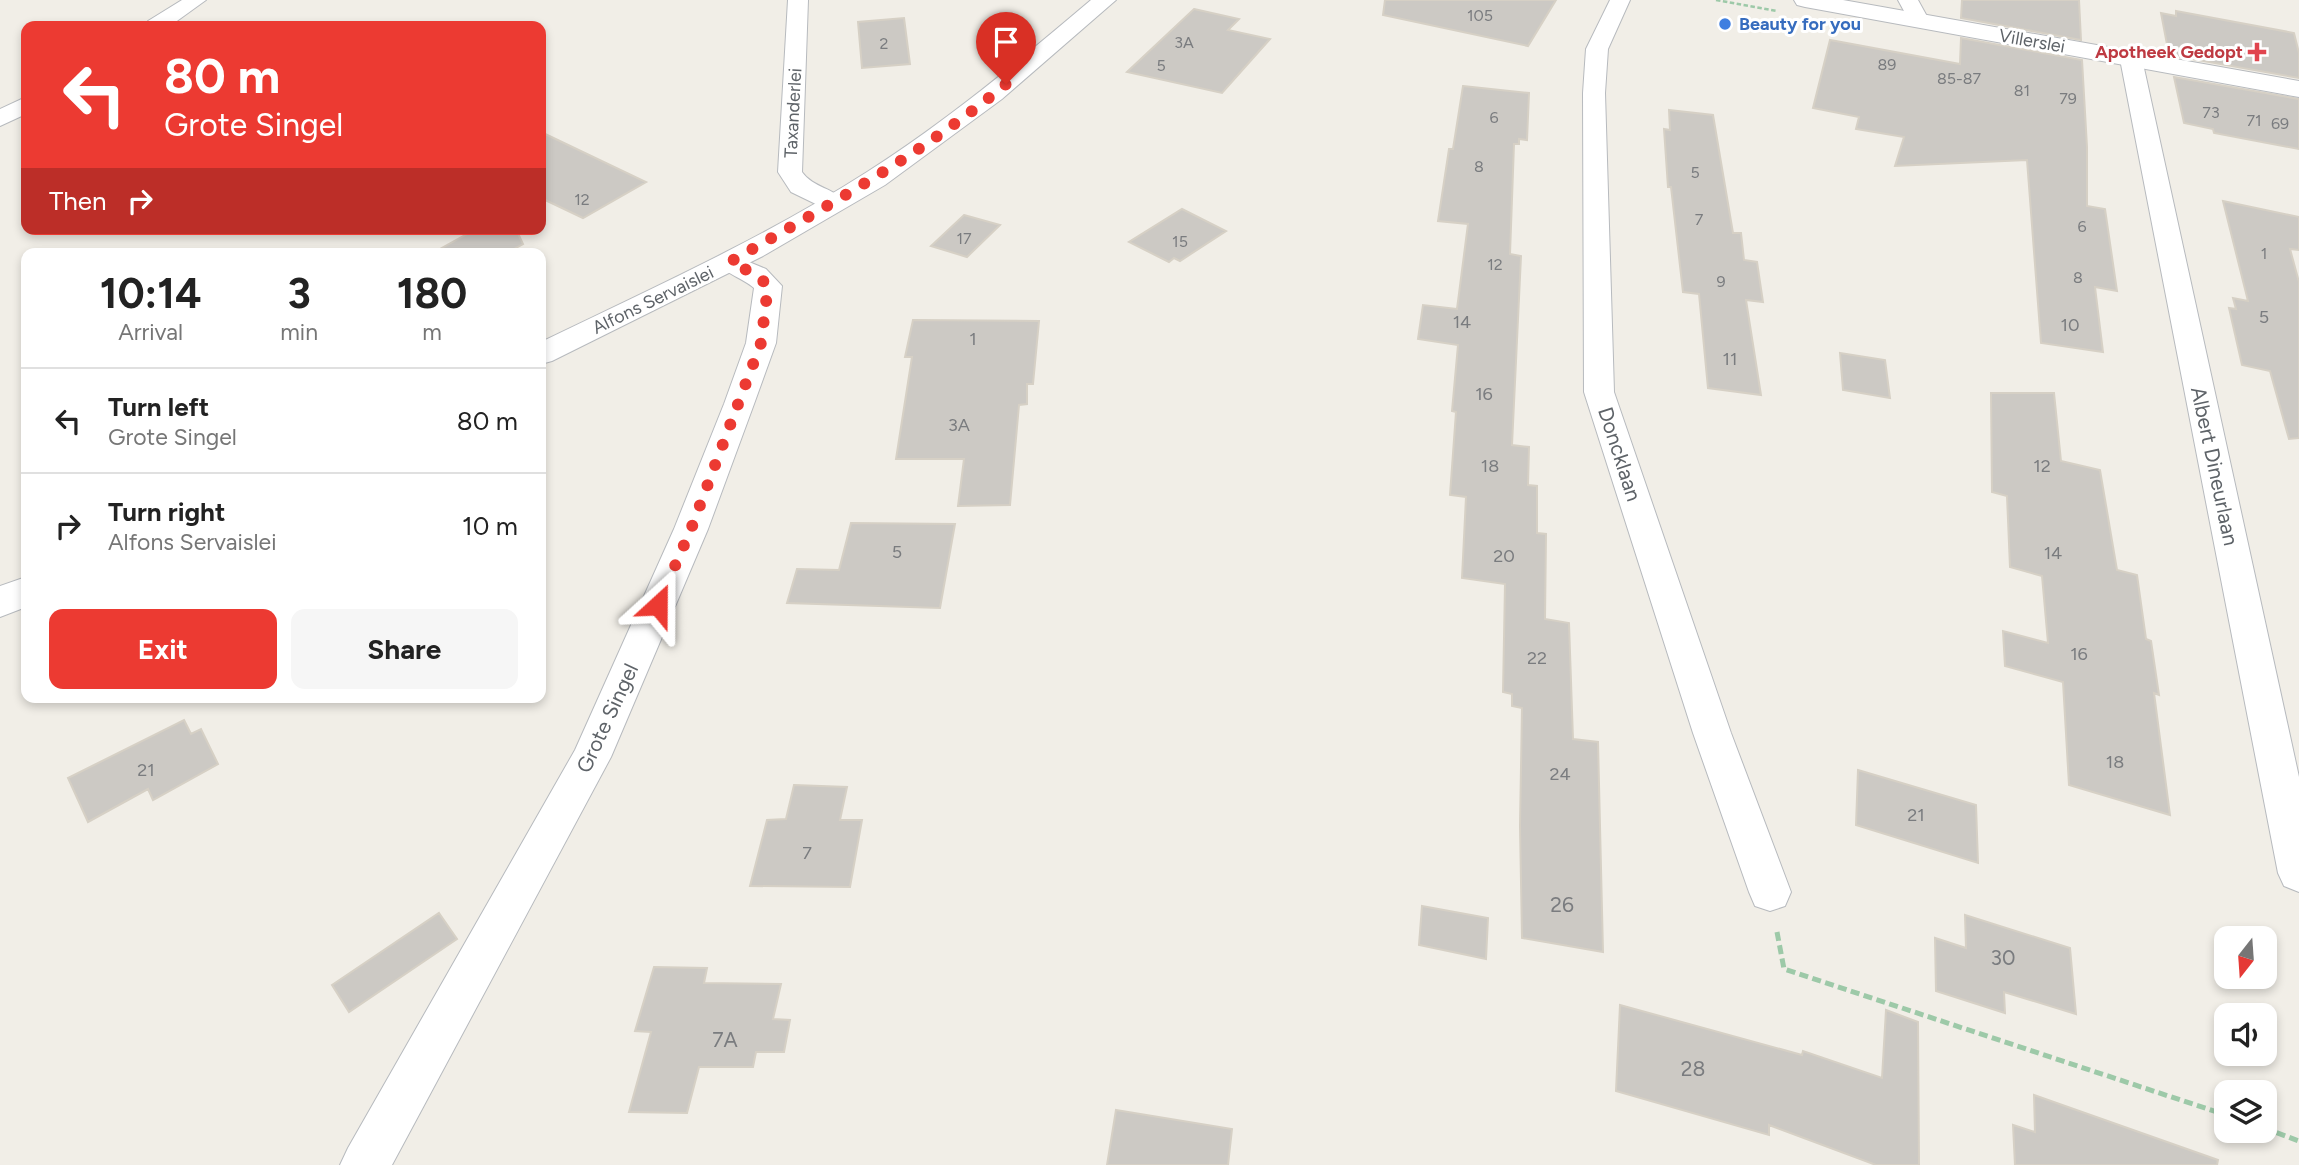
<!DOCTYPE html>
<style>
:root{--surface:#fff;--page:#f6f6f6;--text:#222;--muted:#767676;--line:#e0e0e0;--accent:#ec3a32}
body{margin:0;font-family:Figtree,sans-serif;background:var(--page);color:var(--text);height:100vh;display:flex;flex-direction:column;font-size:26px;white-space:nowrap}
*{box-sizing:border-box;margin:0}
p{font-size:23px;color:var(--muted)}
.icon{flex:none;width:38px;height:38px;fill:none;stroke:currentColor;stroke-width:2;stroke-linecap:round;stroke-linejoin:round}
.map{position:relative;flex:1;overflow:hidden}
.details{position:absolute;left:21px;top:248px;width:525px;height:455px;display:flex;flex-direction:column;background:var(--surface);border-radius:14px;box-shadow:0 4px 10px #0003}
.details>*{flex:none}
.banner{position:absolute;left:21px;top:21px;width:525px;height:214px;border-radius:14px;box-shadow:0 4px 10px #0003;background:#ec3a32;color:#fff;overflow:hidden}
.needle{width:46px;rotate:197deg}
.fabs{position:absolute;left:2214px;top:926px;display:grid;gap:14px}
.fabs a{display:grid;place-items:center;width:63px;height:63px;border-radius:14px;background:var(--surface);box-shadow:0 4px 10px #0003;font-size:35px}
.pin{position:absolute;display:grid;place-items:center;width:60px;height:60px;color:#fff;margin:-72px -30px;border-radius:50% 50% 50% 0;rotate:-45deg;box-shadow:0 0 7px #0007}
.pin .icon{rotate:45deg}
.me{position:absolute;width:77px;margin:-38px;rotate:24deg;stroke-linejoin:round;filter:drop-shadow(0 0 5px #0008)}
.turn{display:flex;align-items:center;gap:24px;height:147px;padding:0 28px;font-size:32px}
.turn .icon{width:91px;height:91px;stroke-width:2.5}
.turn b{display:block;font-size:49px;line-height:60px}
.then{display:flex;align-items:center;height:66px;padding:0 28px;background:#0003;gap:14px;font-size:26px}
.eta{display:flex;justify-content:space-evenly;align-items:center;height:119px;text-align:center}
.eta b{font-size:42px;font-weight:700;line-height:49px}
.primary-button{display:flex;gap:14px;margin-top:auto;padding:14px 28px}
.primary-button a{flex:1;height:80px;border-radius:14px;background:var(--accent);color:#fff;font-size:28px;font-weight:700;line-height:80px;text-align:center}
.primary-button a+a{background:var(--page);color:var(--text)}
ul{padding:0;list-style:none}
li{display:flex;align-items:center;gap:21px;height:105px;padding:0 28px;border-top:2px solid var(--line)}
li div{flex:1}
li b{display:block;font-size:26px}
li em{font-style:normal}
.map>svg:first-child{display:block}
</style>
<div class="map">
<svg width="2299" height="1165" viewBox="0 0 2299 1165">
<rect width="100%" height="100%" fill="#f1eee7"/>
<path fill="#ccc9c4" stroke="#d6d0c5" stroke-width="2" d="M1385 0H1556L1528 46 1383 15Z
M1962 0H2079L2081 40 1961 18Z
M1194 9 1239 19 1228 30 1270 39 1222 93 1127 72Z
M2176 11 2294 33 2299 53V78L2169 55 2161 13 2176 16Z
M904 18 910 64 862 68 858 22Z
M1961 38 2082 60 2087 147V206L2105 209 2117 291 2095 287 2103 352 2041 343 2027 160 1895 166 1904 137 1856 129 1859 117 1813 108 1830 40 1960 64Z
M2174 77 2299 99V149L2214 133 2213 129 2184 123Z
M1463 86 1529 93 1527 140 1519 139V144H1514L1510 254 1521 256 1512 445 1529 447 1528 485 1537 486V533L1546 534 1545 619 1569 623 1573 739 1598 742 1603 952 1522 938 1520 826 1522 708 1512 706V694L1503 692 1505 584 1462 578 1466 497 1450 495 1456 412 1452 411 1458 345 1418 339 1423 305 1457 309 1468 224 1438 221 1449 149H1453Z
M1669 110 1713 115 1733 233H1741L1744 260 1757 262 1763 302 1746 300 1761 395 1708 388 1699 294 1683 292 1671 187H1668L1664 129 1670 130Z
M541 132 646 182 583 218 541 198Z
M2223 201 2299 217V250L2290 249 2299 282V438L2289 439 2270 371 2242 365 2229 308 2236 309 2233 298 2248 301Z
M1182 209 1226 231 1180 261 1174 258 1169 262 1129 242Z
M964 215 1000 225 967 257 931 246Z
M476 229H516L523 244 505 254H431Z
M913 320 1039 321 1033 384H1027V404L1019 405 1010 505 958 506 964 459H896L912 357H905Z
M1840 353 1885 360 1890 398 1843 390Z
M1991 393H2054L2061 461 2100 470 2117 570 2137 575 2146 639 2151 641 2159 695 2154 693 2170 815 2069 785 2063 682 2005 666 2003 631 2048 643 2042 576 2010 567 2007 496 1992 492Z
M851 523 955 524 940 608 787 603 797 569 839 570Z
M184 720 191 734 201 729 218 764 153 800 148 789 88 822 68 778Z
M1858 770 1976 805 1978 863 1856 825Z
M794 785 847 787 840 820H862L850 887 750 886 767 820 786 819Z
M1422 906 1488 918 1486 959 1419 945Z
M439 913 457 939 349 1012 332 985Z
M1965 915 2070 948 2076 1014 2004 992 2005 1013 1936 991 1935 938 1966 948Z
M654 967 707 968 704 983 781 984 773 1019 790 1020 784 1052H756L753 1067H699L687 1113 629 1112 651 1032 635 1031Z
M1620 1005 1802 1055 1803 1051 1882 1078 1886 1010 1918 1022 1919 1165H1876L1769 1125V1135L1616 1091Z
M2034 1095 2218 1160 2217 1165H2015L2013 1125 2035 1132Z
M1116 1110 1232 1129 1228 1165H1107Z"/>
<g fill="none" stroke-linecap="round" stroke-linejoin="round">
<defs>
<path id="minor" d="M182 0H206L170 26H146L148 21Z
M788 0H808L802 172C813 188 835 188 846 203L842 208 833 211 824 208 791 192 778 172Z
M1610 0H1630L1608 49 1605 93 1614 392 1731 733 1791 892 1785 906 1770 911 1755 906 1749 892 1693 733 1584 392 1583 93 1586 49Z
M1898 0H1918L1929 20 1925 24H1911Z
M2131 52 2139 54 2142 59 2299 777V892L2284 886 2278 873 2120 59 2123 54Z
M26 97V114L0 126V109Z
M730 254 766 269 782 286 776 343 754 404 708 529 611 757 392 1165H340L348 1148 575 750 674 529 724 404 746 343 754 288C743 278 725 274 716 262L720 256Z"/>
<path id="tertiary" d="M1091 0H1116L1002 99 885 185 763 256 552 361 541 364V342C651 289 764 238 867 172 947 121 1019 61 1091 0Z
M1794 0H1843L2299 81V97L1805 7 1797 5Z
M26 577V607L0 617V586Z"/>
</defs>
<use href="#minor" stroke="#b7babe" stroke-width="2"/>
<use href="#tertiary" stroke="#b7babe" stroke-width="2"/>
<path stroke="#9dc9a8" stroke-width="2.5" stroke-dasharray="4.5 2.5" stroke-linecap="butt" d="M1716 0 1777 11"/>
<path stroke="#9dc9a8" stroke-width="5" stroke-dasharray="9 4.5" stroke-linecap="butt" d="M1777 932 1784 969 2226 1115
M2264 1128 2299 1141"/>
<use href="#minor" fill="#fff" fill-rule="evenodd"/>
<use href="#tertiary" fill="#fff" fill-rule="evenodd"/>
</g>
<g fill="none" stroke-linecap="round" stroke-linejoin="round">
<path stroke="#ec3a32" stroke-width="12" stroke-dasharray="0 21.6" d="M658 605 691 529 761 343 768 286 757 275 730 262C825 207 921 155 1006 84"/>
</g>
<circle fill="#3f7fe0" stroke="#fff" stroke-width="2.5" cx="1725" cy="24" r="7"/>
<path fill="#e0444e" stroke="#fff" stroke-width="2.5" d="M2253.5 41.5h7v7h7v7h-7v7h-7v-7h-7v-7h7z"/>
<g text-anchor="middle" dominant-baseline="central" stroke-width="6" stroke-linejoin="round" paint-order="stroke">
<g font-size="16" fill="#7a7c7f">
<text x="1480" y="15">105</text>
<text x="1184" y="42">3A</text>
<text x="884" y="43">2</text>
<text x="1887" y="64">89</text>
<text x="1161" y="65">5</text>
<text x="1959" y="78">85-87</text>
<text x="2022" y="90">81</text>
<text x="2068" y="98">79</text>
<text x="2211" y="112">73</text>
<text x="1494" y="117">6</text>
<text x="2254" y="120">71</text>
<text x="2280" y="123">69</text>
<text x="1479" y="166">8</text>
<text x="1695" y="172">5</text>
<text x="582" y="199">12</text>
<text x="1699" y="219">7</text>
<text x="2082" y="226">6</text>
<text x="964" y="238">17</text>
<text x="1180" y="241">15</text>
<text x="2264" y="253">1</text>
<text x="1495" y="264">12</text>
<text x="2078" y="277">8</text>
<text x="1721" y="281">9</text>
</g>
<g font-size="18" font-weight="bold" fill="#366cbe" stroke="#fff" text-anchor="start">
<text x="1739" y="24">Beauty for you</text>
</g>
<g font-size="18" fill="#5e6368" stroke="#fff">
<text transform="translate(2032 41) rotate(10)">Villerslei</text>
<text transform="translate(793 113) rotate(-87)">Taxanderlei</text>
<text transform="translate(653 300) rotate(-26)">Alfons Servaislei</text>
</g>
<g font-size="18" font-weight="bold" fill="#be3a42" stroke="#fff" text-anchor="end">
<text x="2243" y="52">Apotheek Gedopt</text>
</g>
<g font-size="18" fill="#7a7c7f">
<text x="2264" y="317">5</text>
<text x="1462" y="322">14</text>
<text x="2070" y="325">10</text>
<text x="973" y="339">1</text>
<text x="1730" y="359">11</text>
<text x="1484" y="394">16</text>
<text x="959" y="425">3A</text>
<text x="1490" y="466">18</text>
<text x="2042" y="466">12</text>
<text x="897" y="552">5</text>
<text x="2053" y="553">14</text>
<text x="1504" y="556">20</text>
<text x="2079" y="654">16</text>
<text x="1537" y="658">22</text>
<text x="2115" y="762">18</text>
<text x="146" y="770">21</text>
<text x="1560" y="774">24</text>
<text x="1916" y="815">21</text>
<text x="807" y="853">7</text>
</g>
<g font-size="21" fill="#5e6368" stroke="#fff">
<text transform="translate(1620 454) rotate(72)">Doncklaan</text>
<text transform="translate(2215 466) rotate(78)">Albert Dineurlaan</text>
<text transform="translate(607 718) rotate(-65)">Grote Singel</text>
</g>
<g font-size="21" fill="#7a7c7f">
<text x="1562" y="904">26</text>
<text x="2003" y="957">30</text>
<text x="725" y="1039">7A</text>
<text x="1693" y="1068">28</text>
</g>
</g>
</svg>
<div class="fabs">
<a><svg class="needle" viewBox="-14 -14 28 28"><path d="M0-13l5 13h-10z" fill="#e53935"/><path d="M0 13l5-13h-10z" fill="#767676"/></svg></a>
<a><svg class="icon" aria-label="sound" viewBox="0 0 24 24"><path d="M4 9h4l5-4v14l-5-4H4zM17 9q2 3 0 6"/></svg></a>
<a><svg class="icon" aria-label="layers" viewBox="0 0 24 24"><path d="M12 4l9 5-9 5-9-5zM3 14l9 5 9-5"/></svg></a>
</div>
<div class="pin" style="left:1006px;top:84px;background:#d93025"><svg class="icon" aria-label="arrive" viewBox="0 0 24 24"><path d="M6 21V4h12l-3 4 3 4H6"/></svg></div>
<svg class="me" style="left:658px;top:605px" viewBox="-20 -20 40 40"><path d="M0-17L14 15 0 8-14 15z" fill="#ec3a32" stroke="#fff" stroke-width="4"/></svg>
<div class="banner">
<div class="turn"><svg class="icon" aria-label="left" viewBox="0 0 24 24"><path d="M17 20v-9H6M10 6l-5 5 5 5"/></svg><div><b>80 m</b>Grote Singel</div></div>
<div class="then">Then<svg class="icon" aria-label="right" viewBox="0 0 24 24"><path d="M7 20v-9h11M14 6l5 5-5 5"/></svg></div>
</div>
<section class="details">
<div class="eta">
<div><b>10:14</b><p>Arrival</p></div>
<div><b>3</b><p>min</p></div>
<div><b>180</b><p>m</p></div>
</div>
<ul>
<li><svg class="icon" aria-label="left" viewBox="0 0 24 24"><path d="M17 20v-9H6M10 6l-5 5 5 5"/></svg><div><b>Turn left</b><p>Grote Singel</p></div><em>80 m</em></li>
<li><svg class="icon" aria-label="right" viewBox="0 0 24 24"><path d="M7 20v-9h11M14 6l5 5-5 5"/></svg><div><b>Turn right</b><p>Alfons Servaislei</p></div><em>10 m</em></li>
</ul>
<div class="primary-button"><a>Exit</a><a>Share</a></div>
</section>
</div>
